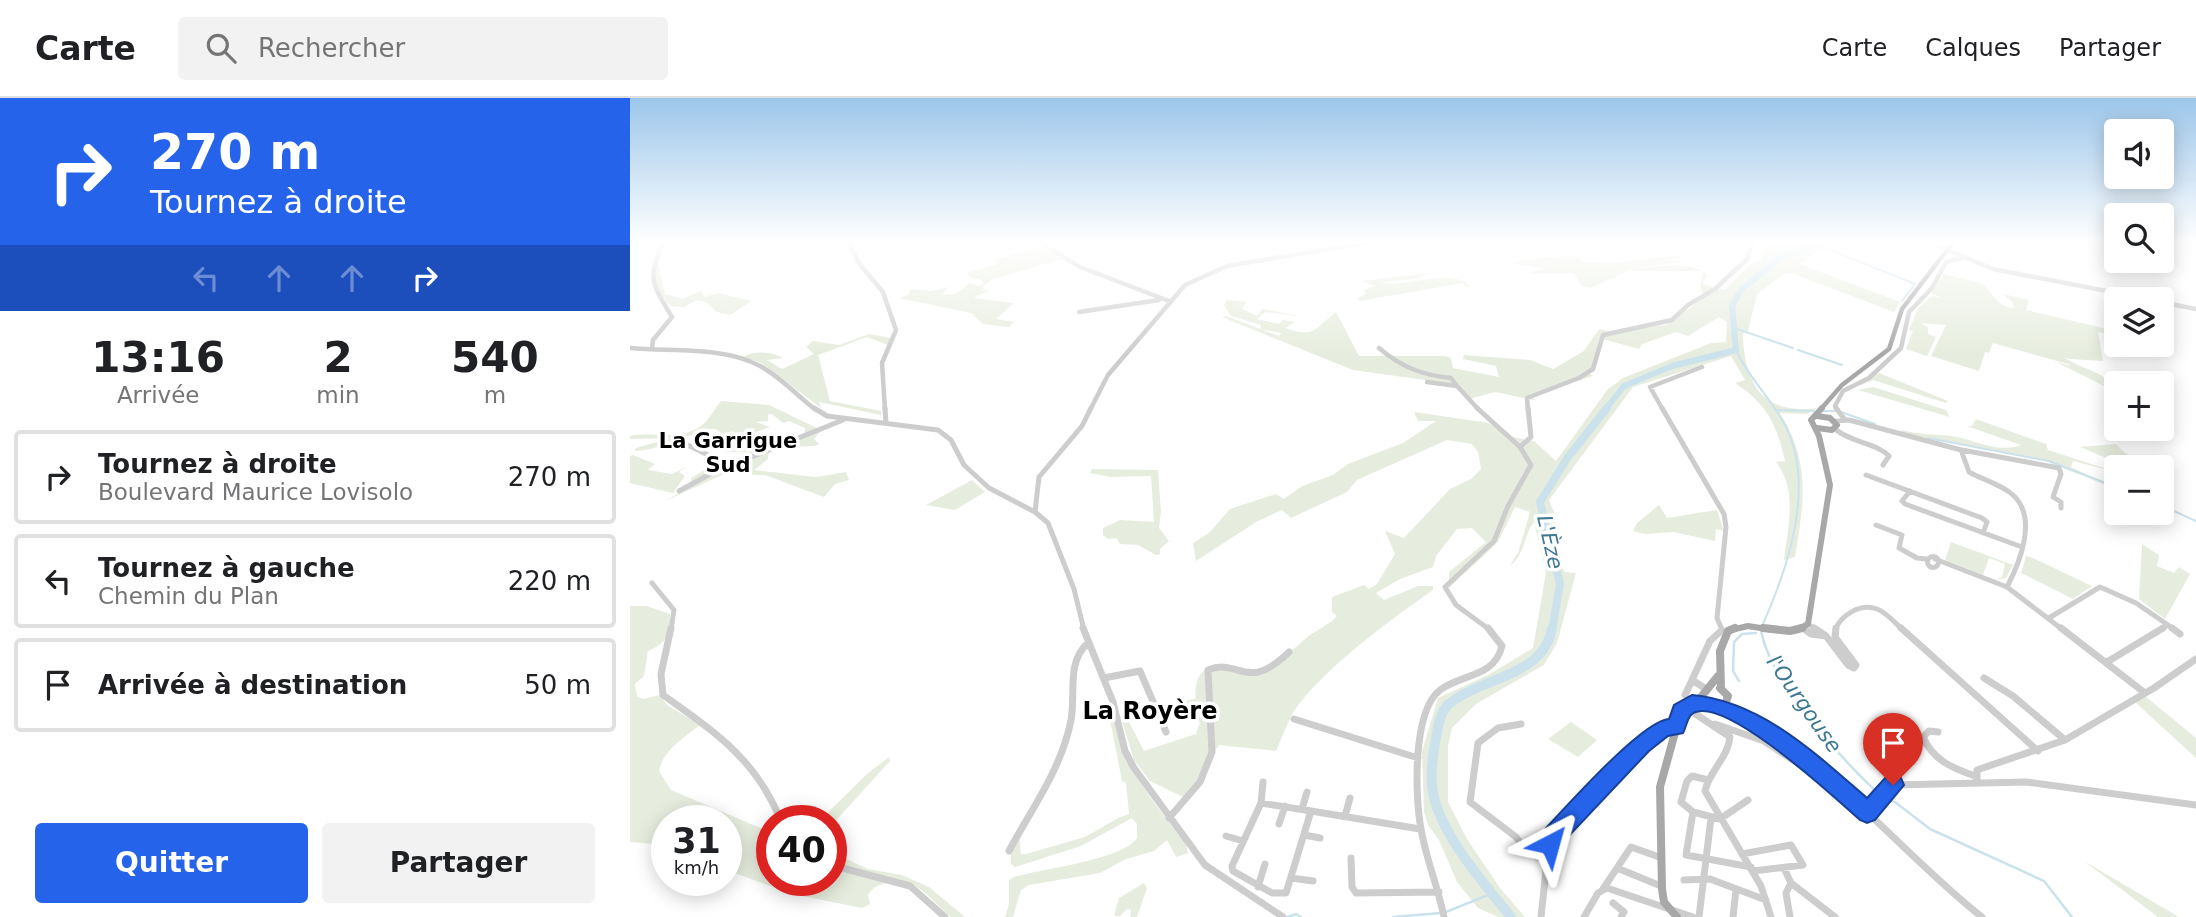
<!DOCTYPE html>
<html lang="fr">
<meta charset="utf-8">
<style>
:root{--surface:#fff;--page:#f2f2f2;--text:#202124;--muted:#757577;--line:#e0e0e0;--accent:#2563eb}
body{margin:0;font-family:"DejaVu Sans",sans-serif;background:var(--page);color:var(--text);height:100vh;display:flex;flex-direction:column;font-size:26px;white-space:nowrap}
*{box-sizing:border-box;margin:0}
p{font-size:23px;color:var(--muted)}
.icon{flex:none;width:38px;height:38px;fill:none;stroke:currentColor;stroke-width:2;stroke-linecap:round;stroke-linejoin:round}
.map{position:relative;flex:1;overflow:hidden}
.drawer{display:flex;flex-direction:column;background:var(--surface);width:630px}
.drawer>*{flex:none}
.guide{background:#2563eb;color:#fff;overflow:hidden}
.fabs{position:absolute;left:1474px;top:21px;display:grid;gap:14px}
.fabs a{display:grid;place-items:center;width:70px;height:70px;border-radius:7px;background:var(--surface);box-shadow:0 4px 18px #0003;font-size:35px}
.speed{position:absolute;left:21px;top:707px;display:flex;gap:14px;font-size:35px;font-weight:700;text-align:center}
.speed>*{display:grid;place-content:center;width:91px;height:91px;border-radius:50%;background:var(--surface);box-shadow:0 4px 18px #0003;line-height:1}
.speed small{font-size:18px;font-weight:400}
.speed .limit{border:10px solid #d22;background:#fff;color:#111}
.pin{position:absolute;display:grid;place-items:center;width:60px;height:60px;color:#fff;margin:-72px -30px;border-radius:50% 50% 50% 0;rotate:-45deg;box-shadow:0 0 7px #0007}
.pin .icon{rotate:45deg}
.me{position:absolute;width:77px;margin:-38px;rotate:39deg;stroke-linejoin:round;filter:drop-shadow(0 0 5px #0008)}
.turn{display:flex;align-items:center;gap:24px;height:147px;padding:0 35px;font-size:32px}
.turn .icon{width:91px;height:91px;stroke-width:2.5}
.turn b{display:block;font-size:49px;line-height:60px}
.lanes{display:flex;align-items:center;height:66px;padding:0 35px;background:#0003;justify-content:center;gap:35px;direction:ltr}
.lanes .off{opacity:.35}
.eta{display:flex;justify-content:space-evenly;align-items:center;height:119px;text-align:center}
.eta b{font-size:42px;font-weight:600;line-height:49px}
.action{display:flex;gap:14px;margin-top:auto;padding:14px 35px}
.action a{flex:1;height:80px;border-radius:7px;background:var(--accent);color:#fff;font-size:28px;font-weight:600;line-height:80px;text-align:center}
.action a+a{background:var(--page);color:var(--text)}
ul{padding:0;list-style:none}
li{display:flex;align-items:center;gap:21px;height:94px;margin:0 14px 10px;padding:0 21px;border:4px solid var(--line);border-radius:7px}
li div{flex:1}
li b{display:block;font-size:26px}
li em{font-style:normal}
header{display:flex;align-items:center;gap:42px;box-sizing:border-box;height:98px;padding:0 35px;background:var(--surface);border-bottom:2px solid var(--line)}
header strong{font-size:33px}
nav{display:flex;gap:38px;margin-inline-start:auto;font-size:24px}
.search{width:490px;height:63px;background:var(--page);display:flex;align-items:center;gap:18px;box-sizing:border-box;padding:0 24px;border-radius:7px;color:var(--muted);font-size:26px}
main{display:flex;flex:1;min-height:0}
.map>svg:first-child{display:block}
</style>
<header>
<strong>Carte</strong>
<div class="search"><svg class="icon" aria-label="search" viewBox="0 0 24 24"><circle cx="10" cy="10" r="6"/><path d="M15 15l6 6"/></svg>Rechercher</div>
<nav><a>Carte</a><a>Calques</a><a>Partager</a></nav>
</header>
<main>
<section class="drawer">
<div class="guide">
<div class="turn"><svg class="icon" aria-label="right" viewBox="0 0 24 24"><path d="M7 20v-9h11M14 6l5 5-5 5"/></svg><div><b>270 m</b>Tournez à droite</div></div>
<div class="lanes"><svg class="icon off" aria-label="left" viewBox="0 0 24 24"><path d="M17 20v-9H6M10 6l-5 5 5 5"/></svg><svg class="icon off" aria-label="ahead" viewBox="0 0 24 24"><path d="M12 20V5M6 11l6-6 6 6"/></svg><svg class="icon off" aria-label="ahead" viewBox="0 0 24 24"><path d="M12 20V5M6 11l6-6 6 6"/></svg><svg class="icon" aria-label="right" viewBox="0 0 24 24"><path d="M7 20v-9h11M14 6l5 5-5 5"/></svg></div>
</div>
<div class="eta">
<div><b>13:16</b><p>Arrivée</p></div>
<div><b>2</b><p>min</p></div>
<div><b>540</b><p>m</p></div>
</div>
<ul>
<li><svg class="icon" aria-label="right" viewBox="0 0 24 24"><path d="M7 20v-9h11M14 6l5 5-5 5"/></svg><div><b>Tournez à droite</b><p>Boulevard Maurice Lovisolo</p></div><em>270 m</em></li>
<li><svg class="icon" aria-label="left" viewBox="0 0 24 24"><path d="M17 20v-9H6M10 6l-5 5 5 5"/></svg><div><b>Tournez à gauche</b><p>Chemin du Plan</p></div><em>220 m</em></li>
<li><svg class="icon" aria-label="arrive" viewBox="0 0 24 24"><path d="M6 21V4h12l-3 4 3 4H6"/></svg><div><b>Arrivée à destination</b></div><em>50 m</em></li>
</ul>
<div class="action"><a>Quitter</a><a>Partager</a></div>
</section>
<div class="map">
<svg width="1566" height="819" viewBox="0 0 1566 819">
<rect width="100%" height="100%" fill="#fff"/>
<path fill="#e7edde" d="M1135 143H1203L1195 149 1216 157 1193 150 1169 166 1270 204 1264 214 1162 175H1155L1127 196 1118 233 1113 236C1114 285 1133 318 1187 310L1177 316 1150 315C1181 365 1174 404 1165 459L1154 462C1158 428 1168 392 1146 364L1155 363C1147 327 1137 306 1105 285L1115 282 1101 258 1003 289 919 402 927 421 923 429 931 469 935 474 946 475 927 545 914 567 846 606 822 630 818 648V704L837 741 870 790 895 819H868L848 810 827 784 809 742 798 727 794 714 792 653 808 600 858 577 903 550 916 474 904 424C894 437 894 459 880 467L888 455 900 414 885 409 868 444 819 490V474L856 444 842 430 827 431 806 458 803 469 770 481 746 495 754 502 788 488H803V492C761 521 692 572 664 613 657 625 652 640 646 653L589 647 573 669V683L555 700 520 683 504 662 490 617 499 624 514 653 566 636 570 624 558 619 554 604 566 600C564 586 568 575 580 568 641 586 633 577 675 541 685 532 698 528 707 518L702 514V499L734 487 739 491 747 486 765 456 755 433 774 440 820 391 841 381 851 371 848 354 842 346 817 342 727 382 717 394 661 420 652 412 626 424 566 463 563 445 579 435 600 411 646 396 654 401 672 388 703 377 718 366 773 345 806 323H788L784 314 859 325 878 338 904 343 926 363 978 291 993 280 1081 245 1096 244 1097 224 1089 219 1058 238 1046 234 1012 246 1009 251 969 240 965 265 958 274 963 278 905 296 902 300 908 303 865 294 839 301 824 286 723 272 592 219 596 218 649 238 651 235 631 231V227L601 218 594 207 597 202 616 204 612 211 627 218 632 211 670 218 635 214 627 221 649 226 653 222 665 224 655 230C685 240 683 232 706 214L729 258H815L821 260 823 270 869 279 866 268 833 261 834 257 900 262 923 271 954 253 969 231 979 233 1036 227 1078 197 1073 195 1070 187 1073 174 1070 173H998L960 190 951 187 944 175H900L914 170 889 167 885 165 888 163 946 157 952 164 981 165 1049 158 1050 160 1025 163H1054L988 173C1014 171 1055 160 1077 176L1073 186 1095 192 1120 167 1131 162 1132 154 1136 152Z
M409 149 432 161 361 182 352 189 355 190 352 193 361 191 344 200 384 205 366 221 384 224 379 229 353 226 341 215 269 200 278 197 280 191 301 193 319 189 312 196C326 199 331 192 339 185L348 188 353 186 352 182 342 180 337 175 368 166 364 162Z
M28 166 35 196 52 201 71 193 75 199 89 195 121 203 100 217 87 214 76 204 67 202 54 209 40 208C29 195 24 184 24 167Z
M800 175 786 181 750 184C772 191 825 168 840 189H835L833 185 729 203 728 200 736 196 734 192 745 188 732 183Z
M1314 176C1325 180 1349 182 1356 189 1363 196 1369 210 1384 210L1382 204 1373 196 1399 202 1396 212 1486 233V237L1468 234 1473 263 1439 261 1433 258C1450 273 1480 271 1486 298L1468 280 1476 289 1426 264 1441 268 1438 266 1363 245 1359 255 1355 254 1349 273 1301 258 1316 227 1290 225 1298 229V236L1306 239 1297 258 1276 251 1283 233 1279 232 1288 210 1303 198 1311 200 1301 195Z
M239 236 261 240 258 247 237 239 188 257 200 303 251 313V317L189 304 191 310 131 265 113 259C125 252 142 254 153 260L137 262 152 271 184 256 176 249 183 243 209 247Z
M1249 275 1318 303 1316 305 1243 282 1229 288Z
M1243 289 1316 312 1320 319 1228 292Z
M91 303 139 307 191 332 184 341 189 346 185 348 155 349 153 345 139 350 138 361 124 372 186 379 216 374 219 382 205 386 194 399 135 377 94 376 33 404 60 389 61 380 76 371 85 375 124 359 115 354H96L99 347 106 343 130 353 175 335V330L159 323 153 325 142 316H138V323L126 324 140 329 121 336 125 330 106 336 102 333 95 338 86 331H79L21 351 4 353 6 350 41 340 0 341V338C23 333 51 343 71 328 79 322 85 310 91 303Z
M1346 321 1416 346 1418 352 1486 374 1443 363 1441 369 1486 391 1415 363 1271 335 1272 332C1290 337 1303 336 1321 338 1344 341 1367 356 1391 347L1337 328H1342Z
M1486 346 1495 355 1523 369H1498L1450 349Z
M3 357 25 366 18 372 42 376 58 368 49 374 55 378 43 395 0 385V358Z
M462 371 528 372 531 414 529 430 539 443 530 451V456L526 457 508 447 490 446 486 440 478 441 473 437V430L490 422 524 424 521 378 480 379 460 375Z
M342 382 355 394 325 412 296 407Z
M1029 407 1037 420 1087 412 1094 433 1086 431 1085 443 1043 434 1015 436 1003 433 1007 425Z
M1321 444 1383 467 1376 480 1365 482 1372 479 1375 466 1359 460 1353 477 1315 462Z
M1512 446 1529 457 1527 468 1544 475 1549 469 1560 476 1535 521 1509 501Z
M1396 458 1403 460 1462 488 1443 501 1391 475Z
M0 508H17L40 516C40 537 37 545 18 553L14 578 5 586 7 598 13 601 30 597 37 607 70 627C54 640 33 652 29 673L41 692 142 735V782H201V754L238 771 272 777 299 789 335 819H321C301 803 285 775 256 785 247 788 243 789 238 797L240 806 232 810 162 796 99 773 101 766 96 763V723H37V747L0 744Z
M1515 598 1566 640V660L1505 604Z
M482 610C493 669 520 700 556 746L558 755 546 759 537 742 524 753 496 761 470 775 399 787 391 792 383 819H375L379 806V782L384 779C410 771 493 762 507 740V726L502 720 451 748 385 769 381 766V753L389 739 391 756H396L455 739 488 720 499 716 496 685 492 683 478 611Z
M941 624 967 642 948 659 918 641Z
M259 659 260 663 201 728V723H189L237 676Z
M1454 763 1549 819H1528Z
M514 785 517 790 507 819H500L501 812 497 811 490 818H484L489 800Z"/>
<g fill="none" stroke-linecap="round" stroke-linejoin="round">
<path stroke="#cbe2ec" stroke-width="2" d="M1188 147 1285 186 1272 203
M1107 231 1163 250
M1106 252C1119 281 1142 301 1156 329 1186 389 1158 470 1133 526
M1168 252 1212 267
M1145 312 1184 313
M1193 313H1205
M1211 314 1245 326
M1298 340 1419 363 1486 389
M1531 407 1566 423"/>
<path stroke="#cbe2ec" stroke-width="2.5" d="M1131 532C1139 582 1212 662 1250 697
M1109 583 1103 573 1104 544 1112 536 1126 535
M1254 701 1265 704 1300 731 1414 783 1442 819
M816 814 863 795
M658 819 666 816 671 819
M763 819 811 815"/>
<path stroke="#cbe2ec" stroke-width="6" d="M975 312 994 288 1042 268 1106 252 1102 208 1111 192 1150 160 1193 143"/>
<path stroke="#cbe2ec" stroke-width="8" d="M922 532 930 486 910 404 938 359 977 310"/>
<path stroke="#cbe2ec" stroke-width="10" d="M881 819C854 785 806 732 802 688 801 673 803 654 806 640 808 629 810 613 819 606 851 579 914 579 922 530"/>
<path stroke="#cdcdcd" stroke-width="4.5" d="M407 143 450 169 539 203
M219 144 228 164 253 194 266 232 252 265 255 312
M1308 148 1363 171 1518 201
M1531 204 1566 211
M449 214 529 202
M0 250C42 254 92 248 130 268 151 279 167 298 186 312
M22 250 23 242 42 219C21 184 17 181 34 143
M749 250C771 269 792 277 821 280L827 288
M797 284 827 288 849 312
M460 312 478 277 555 187 597 168 747 143
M898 312 897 300 949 280 963 271 973 237 1042 222 1058 207 1085 191 1117 161 1123 143
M1033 312 1020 289 1072 269
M1208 312 1205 308 1213 293 1239 280 1271 250 1279 214 1302 190 1316 164 1335 159"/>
<path stroke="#cdcdcd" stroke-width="5" d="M184 310 197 318 308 332 321 342 334 367 359 390 405 414 418 425 444 491 454 532
M255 310 256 325
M847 310 890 349 901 367 878 408 864 443 815 489 826 507 860 532
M1032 310 1094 416 1096 429 1087 520 1092 532
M1206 310 1215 322
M1205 323 1219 322 1331 352 1339 374C1353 382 1371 386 1383 397 1408 420 1390 464 1377 489
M1205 331C1221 345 1245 344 1259 358L1253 367
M47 342 101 368
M890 349 901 339 898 310
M1332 352 1429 370 1431 376 1423 399 1431 404V410
M1236 377 1352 420 1357 424 1353 435
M49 393 82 375 213 322
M1280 393 1272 403 1275 406 1392 449
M405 414 409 379 452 328 461 310
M1246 427 1272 437 1269 450 1287 460 1296 461
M1297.5 464a5.5 5.5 0 1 1 11 0a5.5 5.5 0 1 1-11 0Z
M1305 461 1377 489 1433 532
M22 485 44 512 41 532
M1419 520 1470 489 1506 505 1538 527 1530 532
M1178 526 1187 532
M1538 527 1545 532
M1173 530 1176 532
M1205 532C1211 517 1230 505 1247 511 1256 514 1265 525 1273 532"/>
<path stroke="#cdcdcd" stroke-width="7" d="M41 530 31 576 33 597C86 635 126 661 151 723
M453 530 483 604 495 653 504 670 575 767 653 819
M1173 530 1181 536 1196 538 1218 567 1224 570 1226 567 1205 539 1206 530
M1184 530 1196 538
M1271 530 1408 653
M1431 530 1515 595
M1542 530 1550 536
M1477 564 1533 530
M474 580 510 573 536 634
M1354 580 1383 598 1435 642
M1062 582 1076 591
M1055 597 1080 543 1092 532
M1091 608C1183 644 1272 757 1352 819
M1055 609 1100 639C1098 660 1079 673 1075 693L1131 788 1141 819
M664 621 788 660
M891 626 868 630 848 645 840 704 886 739 898 755 917 763
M1085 626 1134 643 1181 674 1192 673
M1308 634 1299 633 1293 639C1303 662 1322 670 1345 678
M1078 682 1062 678 1057 683 1051 704 1063 714 1090 721 1118 702
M1347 684V672L1435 642 1524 590 1566 561
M631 705 633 684
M631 705 681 713 656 795H642L603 773 602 768Z
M672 711 677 694
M681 713 790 731
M1063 714 1056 757 1121 769
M1237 715 1263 687 1396 684 1566 707
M715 718 720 700
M539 720 570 684 582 654 578 572C609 559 616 596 659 554
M649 726 655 708
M674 737 690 740
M596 738 613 743
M379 753C402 710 432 670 441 622 446 596 436 564 458 545
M1112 756 1161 747 1173 767 1123 773
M721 760 722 789 726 795 809 794
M201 767 280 788 315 819
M987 770 1031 788
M1154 770 1161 785 1205 819
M661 780 683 783
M1054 782 1080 781 1136 802
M628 789 635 766
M973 791 1001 749 1029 759
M983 805 994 814 991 819
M814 819C808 789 796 761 791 731 785 699 782 614 810 592 833 575 864 580 872 548L858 530
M911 819 918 753 923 738 1012 647 1050 615
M954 819 968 795 977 790 1063 819
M1069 819 1081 720
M1103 819 1106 791
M1160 819 1156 795 1161 785"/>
<path stroke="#a8a8a8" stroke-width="4.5" d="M1190 312 1212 287 1259 251 1272 211 1324 143"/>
<path stroke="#a8a8a8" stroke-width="6" d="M1187 318 1200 320 1207 327 1202 332 1187 330
M1101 532 1118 528 1143 532
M1167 532 1178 526 1200 387 1189 338 1181 322 1192 310"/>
<path stroke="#a8a8a8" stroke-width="8" d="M1133 530 1160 533 1172 530
M1091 591 1090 553 1098 533 1105 530
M1064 606 1095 607 1098 598 1090 590
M1047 819 1034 804 1032 791 1030 689 1051 613 1071 599 1088 578"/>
</g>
<linearGradient id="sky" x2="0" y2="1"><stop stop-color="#9cc6ea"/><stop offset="0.56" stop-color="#fff"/><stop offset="1" stop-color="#fff" stop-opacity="0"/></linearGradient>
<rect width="1566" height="257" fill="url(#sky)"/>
<path fill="#2563eb" stroke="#184099" stroke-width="2" d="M1062 597C1131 603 1186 656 1237 700L1255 680 1263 677 1271 680 1274 687 1245 722 1237 725 1230 722C1206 701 1092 594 1062 616 1057 620 1056 630 1053 635L1038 638 1019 653 932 745 928 753 920 756 912 753 908 746 916 730C938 707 1012 623 1039 621L1044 607Z"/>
<g text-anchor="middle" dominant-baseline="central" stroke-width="7" stroke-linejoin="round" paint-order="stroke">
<g font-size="21" font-weight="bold" fill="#000" stroke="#fff">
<text x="98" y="343">La Garrigue<tspan x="98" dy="24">Sud</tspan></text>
</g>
<g font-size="21" font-style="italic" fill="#3e7893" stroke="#fff">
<text transform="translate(920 444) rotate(77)">L'Èze</text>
<text transform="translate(1174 606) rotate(55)">l'Ourgouse</text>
</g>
<g font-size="24" font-weight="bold" fill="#000" stroke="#fff">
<text x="520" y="613">La Royère</text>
</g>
</g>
</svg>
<div class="fabs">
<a><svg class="icon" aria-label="sound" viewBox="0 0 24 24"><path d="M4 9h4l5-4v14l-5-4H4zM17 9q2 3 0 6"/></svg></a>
<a><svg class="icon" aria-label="search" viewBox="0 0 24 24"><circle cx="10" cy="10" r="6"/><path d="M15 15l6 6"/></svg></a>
<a><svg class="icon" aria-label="layers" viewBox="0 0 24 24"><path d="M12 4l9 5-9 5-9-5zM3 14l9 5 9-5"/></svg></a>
<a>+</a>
<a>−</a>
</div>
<div class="speed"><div>31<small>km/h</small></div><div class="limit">40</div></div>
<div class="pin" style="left:1263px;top:687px;background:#d93025"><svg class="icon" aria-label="arrive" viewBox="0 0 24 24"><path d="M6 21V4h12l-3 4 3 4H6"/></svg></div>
<svg class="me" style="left:920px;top:746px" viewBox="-20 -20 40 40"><path d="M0-17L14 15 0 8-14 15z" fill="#2563eb" stroke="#fff" stroke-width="4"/></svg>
</div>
</main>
